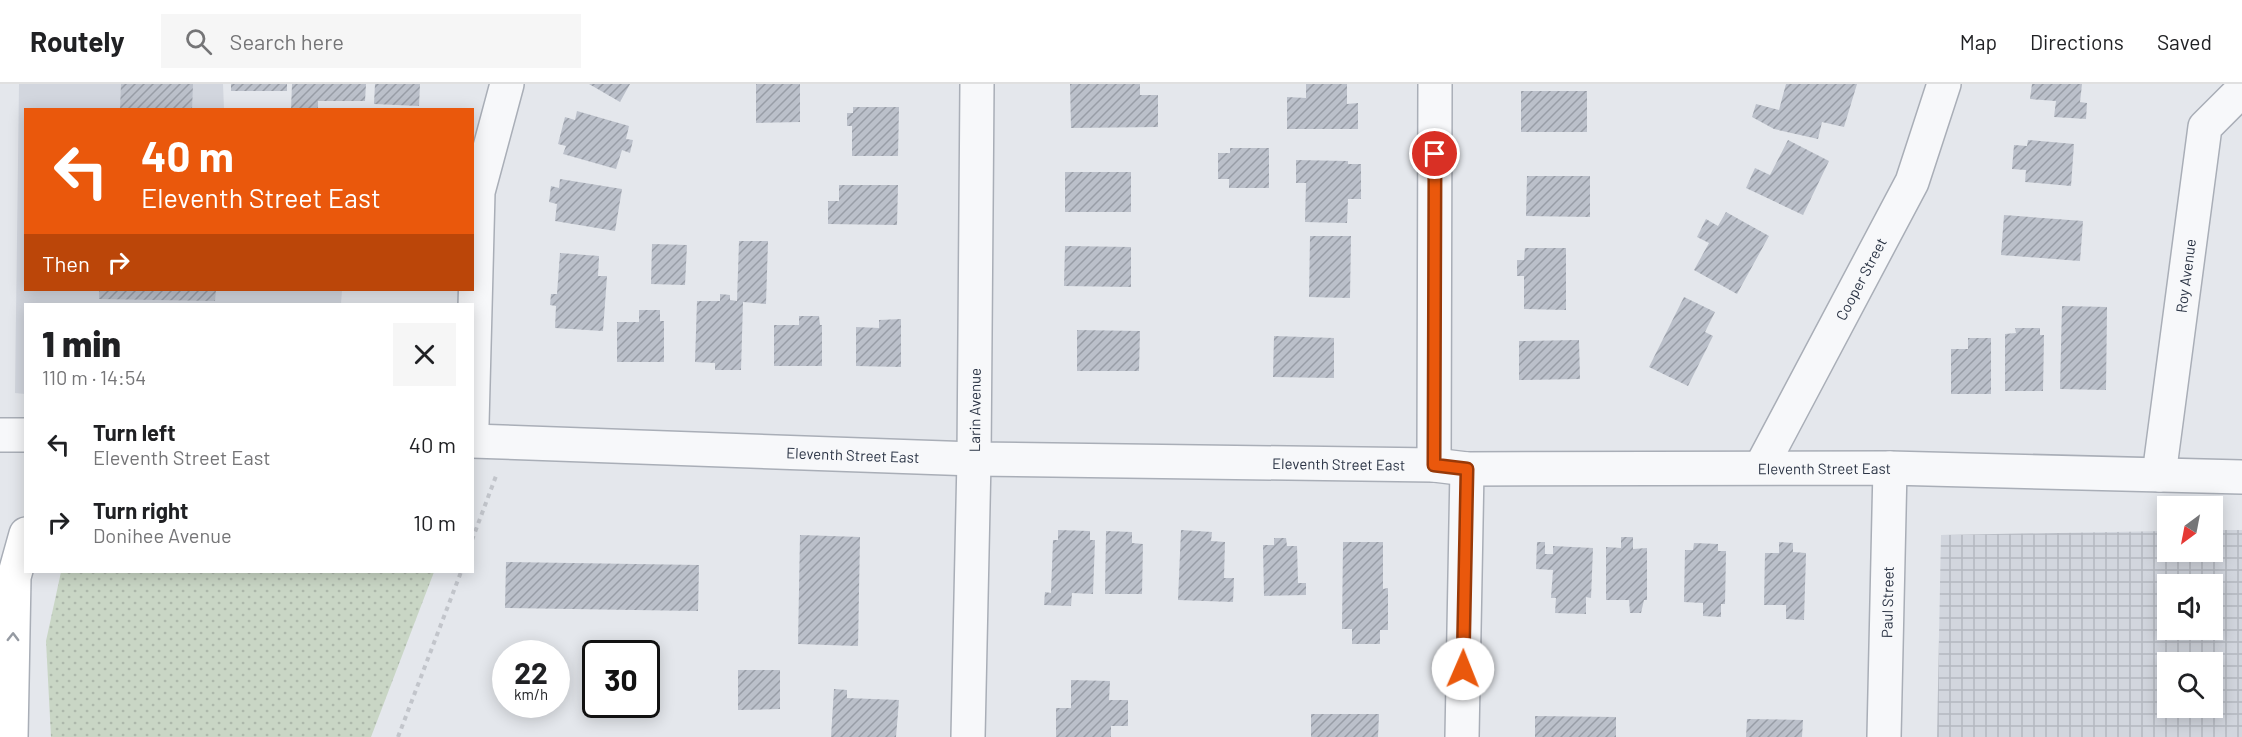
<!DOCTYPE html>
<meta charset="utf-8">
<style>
:root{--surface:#fff;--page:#f6f6f6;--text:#202124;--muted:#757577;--line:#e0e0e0}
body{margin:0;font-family:Barlow,sans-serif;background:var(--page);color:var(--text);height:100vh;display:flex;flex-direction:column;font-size:22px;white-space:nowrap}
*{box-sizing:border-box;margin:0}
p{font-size:20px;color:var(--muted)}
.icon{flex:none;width:33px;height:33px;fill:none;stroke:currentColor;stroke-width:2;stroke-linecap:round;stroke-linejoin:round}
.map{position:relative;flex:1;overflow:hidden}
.panel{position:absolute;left:24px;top:219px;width:450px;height:270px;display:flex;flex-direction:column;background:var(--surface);border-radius:0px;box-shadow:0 3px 15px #0003}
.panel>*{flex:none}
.top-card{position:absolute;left:24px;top:24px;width:450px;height:183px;border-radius:0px;box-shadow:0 3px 15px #0003;background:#ea580c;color:#fff;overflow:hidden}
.needle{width:39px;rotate:212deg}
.tools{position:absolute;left:2157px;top:412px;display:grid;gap:12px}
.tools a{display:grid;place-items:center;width:66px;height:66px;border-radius:0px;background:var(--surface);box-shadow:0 3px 15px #0003;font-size:30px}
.speed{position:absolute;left:492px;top:556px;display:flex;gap:12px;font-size:30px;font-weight:700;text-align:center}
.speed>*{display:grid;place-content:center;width:78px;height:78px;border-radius:50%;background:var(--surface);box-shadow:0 3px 15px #0003;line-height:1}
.speed small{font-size:15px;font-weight:400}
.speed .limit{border:3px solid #111;border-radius:9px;background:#fff;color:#111}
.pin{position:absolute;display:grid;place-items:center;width:51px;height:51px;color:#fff;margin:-26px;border:3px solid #fff;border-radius:50%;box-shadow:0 2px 6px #0007}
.me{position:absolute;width:66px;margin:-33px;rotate:1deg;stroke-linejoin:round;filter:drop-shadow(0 0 4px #0008)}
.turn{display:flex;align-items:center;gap:21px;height:126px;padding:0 18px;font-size:27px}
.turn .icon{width:78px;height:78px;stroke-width:2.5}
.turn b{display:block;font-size:42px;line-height:51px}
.then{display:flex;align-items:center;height:57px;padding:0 18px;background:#0003;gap:12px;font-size:22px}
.round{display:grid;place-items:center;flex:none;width:63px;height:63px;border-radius:0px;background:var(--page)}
.headline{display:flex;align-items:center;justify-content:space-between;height:102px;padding:0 18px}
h1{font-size:36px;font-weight:800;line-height:45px}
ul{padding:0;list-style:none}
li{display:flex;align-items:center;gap:18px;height:78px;padding:0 18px}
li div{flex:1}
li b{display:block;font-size:22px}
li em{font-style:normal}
header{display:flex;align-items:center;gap:36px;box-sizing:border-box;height:84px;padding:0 30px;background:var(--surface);border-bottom:2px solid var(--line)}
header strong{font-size:28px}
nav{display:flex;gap:33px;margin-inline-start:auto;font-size:21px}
.search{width:420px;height:54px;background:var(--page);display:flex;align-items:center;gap:15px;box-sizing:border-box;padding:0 21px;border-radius:0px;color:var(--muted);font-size:22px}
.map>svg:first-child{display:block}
</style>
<header>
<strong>Routely</strong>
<div class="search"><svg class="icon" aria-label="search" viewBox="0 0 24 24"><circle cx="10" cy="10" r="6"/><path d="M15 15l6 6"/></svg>Search here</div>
<nav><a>Map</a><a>Directions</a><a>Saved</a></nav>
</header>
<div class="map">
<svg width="2242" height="653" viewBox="0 0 2242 653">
<defs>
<pattern id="industrial-grid" width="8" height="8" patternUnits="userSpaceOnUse" patternTransform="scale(1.5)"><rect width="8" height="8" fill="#d2d6de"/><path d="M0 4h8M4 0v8" fill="none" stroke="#b4b8c0"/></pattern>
<pattern id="grass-dots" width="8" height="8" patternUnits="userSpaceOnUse" patternTransform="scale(1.5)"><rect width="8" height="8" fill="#c9d6c5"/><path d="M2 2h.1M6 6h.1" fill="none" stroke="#adb8ab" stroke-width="1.8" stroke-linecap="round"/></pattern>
<pattern id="building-hatch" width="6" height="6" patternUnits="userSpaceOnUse" patternTransform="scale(1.5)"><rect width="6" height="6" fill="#bbc0ca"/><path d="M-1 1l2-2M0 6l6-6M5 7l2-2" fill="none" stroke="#989da6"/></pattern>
</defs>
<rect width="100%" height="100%" fill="#e4e7ec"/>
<path fill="#d2d6de" d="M19 0H223L224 25 26 26V206H342L341 220H26L25 310 15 309Z"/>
<path fill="url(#industrial-grid)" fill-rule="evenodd" d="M2213 446H2242V653H1937L1941 451 2167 447 2168 468H2212ZM2168 501H2212V546H2168ZM2168 579H2212V624H2168Z"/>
<path fill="url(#grass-dots)" d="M61 488H434L371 653H51L46 557Z"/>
<path fill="url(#building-hatch)" d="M121 0H193L192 26H120Z
M231 0H287V7H231Z
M292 0H366L365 17H318V26H291Z
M375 0H420L419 22 374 20Z
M589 0H630L620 18Z
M756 0H800V38L756 39Z
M1070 0H1140V11H1158V43L1071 44Z
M1306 0H1347V20L1358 19V45H1287V13L1306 14Z
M1786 0H1857L1844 43 1822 38 1818 55 1774 45 1752 33 1756 20 1779 26Z
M2032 0H2082L2080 18 2087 19 2086 35 2054 33 2056 17 2030 15Z
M1521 7H1587V48H1521Z
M853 23H899L898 72H852V42H847V29H853Z
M577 27 629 42 626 55 633 56 630 69 622 66 616 85 563 70 566 62 558 60 565 33 575 36Z
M1788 56 1829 77 1803 131 1746 104 1755 84 1770 91Z
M2028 56 2074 60 2071 102 2025 98 2026 86 2012 85 2014 61 2027 62Z
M1230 64H1269V104H1229V95H1218V69H1230Z
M1296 76 1348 77V80H1361V115H1348L1347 139 1305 138 1306 99H1296Z
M1065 88H1131V128H1065Z
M1527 92H1590V133L1526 132Z
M560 95 622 105 615 147 555 137 557 120 549 118 551 102 559 104Z
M839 101H898L897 141 828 140V117H839Z
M1726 128 1769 152 1737 210 1694 186 1709 159 1697 153 1706 135 1718 142Z
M2004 131 2083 137 2080 177 2001 171Z
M1310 152H1351L1350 214 1309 213Z
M739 157H768L766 220 743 218 741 286H715V279L695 278 697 217H720V210L730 211V216L737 217Z
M652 160 687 161 685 201 651 200Z
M1065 162 1131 163V203L1064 202Z
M1525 164H1566V226L1524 225V192H1517V176H1524Z
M560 169 599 172 598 192H607L603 247 555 244 556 222 550 221 551 210H557Z
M99 206H216L215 217 99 215Z
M1684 213 1715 228 1705 248 1713 252 1688 302 1649 283Z
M2062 222 2107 223 2106 306 2060 305Z
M639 226H660V237H664V278H617V238H639Z
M799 232H819L820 241H822V282H774V241H799Z
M901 235V283L856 282V243L879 244V236Z
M2015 244H2040V251H2044L2043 307H2005V250L2016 249Z
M1077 246 1140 247 1139 287H1077Z
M1274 252 1334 254V294L1273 293Z
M1968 254H1991V310H1951V265H1968Z
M1579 256 1580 295 1519 296V257Z
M1058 446 1090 447V456H1095L1093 510 1072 509 1071 522 1044 521 1045 508 1051 509 1053 456H1058Z
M1181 446 1212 448 1211 457 1225 458 1224 494H1234L1233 518 1178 516Z
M1106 447 1132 448V459L1143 460 1142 510H1105Z
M800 451 860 453 858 562 798 560Z
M1621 453H1633V465L1647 464V516H1644L1641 529H1630L1629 516H1606V463L1621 464Z
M1274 454H1286L1287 462H1297L1298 499H1306V511L1264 512 1263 461H1274Z
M1343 458H1383V505L1388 504V546H1380V560H1352V545H1342Z
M1537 458H1545V470H1553V462L1593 464 1591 514 1586 513V530L1555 529 1556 514H1551L1553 486 1536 485Z
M1779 458 1793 459V468L1806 469 1804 536 1786 535V521H1764L1765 469H1779Z
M1694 459 1718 460V467H1726L1725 520H1721V533L1703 532V519L1684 518 1685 466H1693Z
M506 478 699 481 698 527 505 524Z
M738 586H780V625L738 626Z
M1071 596 1110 597 1109 616H1128V642H1111V653H1056V624H1071Z
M834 605 847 606V614L899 616 896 653H831Z
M1311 630H1379L1378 653H1311Z
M1535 632 1616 633V653H1535Z
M1747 635 1803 636 1802 653H1746Z"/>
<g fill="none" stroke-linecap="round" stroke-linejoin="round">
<defs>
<g id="street">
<path d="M472 340 478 108 507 0"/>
<path d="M0 351H26"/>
<path id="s1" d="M472 357 974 375 1434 381 1467 385 1890 384 2242 393"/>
<path d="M1434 381 1435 0"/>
<path id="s2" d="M1761 383 1912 98 1944 0"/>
<path id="s3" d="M2159 391 2205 43 2242 6"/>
<path id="s4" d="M968 653 974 375 977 0"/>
<path d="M1462 653 1467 385"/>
<path id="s5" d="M1884 653 1890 384"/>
</g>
<path id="secondary" d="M11 653 14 493 26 450"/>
</defs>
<use href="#street" stroke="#a9aeb7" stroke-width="36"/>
<use href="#secondary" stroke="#a9aeb7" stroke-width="36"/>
<path stroke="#c2c5cb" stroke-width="4" stroke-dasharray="4.5 4.5" stroke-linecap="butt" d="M472 456 496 392
M398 653 461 488"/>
<use href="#street" stroke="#f7f8fa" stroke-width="33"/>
<use href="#secondary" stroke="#fff" stroke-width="33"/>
</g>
<defs><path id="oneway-chevron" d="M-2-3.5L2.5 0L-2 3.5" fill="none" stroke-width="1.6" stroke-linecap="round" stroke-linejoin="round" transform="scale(1.5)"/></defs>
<use stroke="#959aa2" href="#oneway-chevron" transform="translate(13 553) rotate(-89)"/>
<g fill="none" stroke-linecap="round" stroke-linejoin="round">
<defs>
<path id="route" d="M1435 70 1434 381 1467 385 1463 585"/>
</defs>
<use href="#route" stroke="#983908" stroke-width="15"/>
<use href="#route" stroke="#ea580c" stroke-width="10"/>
</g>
<g text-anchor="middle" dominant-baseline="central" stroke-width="6" stroke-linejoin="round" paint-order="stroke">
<g font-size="15" fill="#2b3445" stroke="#f4f6f9">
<text stroke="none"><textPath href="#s3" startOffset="201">Roy Avenue</textPath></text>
<text stroke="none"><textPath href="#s2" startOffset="213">Cooper Street</textPath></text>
<text stroke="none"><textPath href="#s4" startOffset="327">Larin Avenue</textPath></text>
<text stroke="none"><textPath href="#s1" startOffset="381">Eleventh Street East</textPath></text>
<text stroke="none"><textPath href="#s1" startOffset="867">Eleventh Street East</textPath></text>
<text stroke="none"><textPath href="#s1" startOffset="1353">Eleventh Street East</textPath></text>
<text stroke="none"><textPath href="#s5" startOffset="135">Paul Street</textPath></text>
</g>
</g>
</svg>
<div class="tools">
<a><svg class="needle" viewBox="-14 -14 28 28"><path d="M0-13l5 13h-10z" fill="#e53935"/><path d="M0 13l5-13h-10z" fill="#757577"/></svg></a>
<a><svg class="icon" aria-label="sound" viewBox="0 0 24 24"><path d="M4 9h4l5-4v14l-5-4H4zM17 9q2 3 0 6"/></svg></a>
<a><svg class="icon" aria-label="search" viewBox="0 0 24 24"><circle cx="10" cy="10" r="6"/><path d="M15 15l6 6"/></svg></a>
</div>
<div class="speed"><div>22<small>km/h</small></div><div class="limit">30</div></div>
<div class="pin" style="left:1435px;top:70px;background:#d93025"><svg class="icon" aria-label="arrive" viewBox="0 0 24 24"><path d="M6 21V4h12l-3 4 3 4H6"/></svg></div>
<svg class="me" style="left:1463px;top:585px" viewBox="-20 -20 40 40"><circle r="19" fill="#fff"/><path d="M0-13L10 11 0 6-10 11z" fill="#ea580c"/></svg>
<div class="top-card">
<div class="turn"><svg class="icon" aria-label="left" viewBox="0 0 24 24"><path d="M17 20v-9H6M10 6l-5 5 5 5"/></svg><div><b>40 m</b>Eleventh Street East</div></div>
<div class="then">Then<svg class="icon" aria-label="right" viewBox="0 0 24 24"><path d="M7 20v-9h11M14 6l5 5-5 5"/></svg></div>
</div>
<section class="panel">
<div class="headline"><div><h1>1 min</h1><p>110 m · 14:54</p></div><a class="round"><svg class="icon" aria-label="close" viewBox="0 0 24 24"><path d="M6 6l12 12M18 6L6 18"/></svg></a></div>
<ul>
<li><svg class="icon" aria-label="left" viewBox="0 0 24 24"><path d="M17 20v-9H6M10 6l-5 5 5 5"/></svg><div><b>Turn left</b><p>Eleventh Street East</p></div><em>40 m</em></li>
<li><svg class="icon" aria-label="right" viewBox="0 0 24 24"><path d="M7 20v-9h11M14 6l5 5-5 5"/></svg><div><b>Turn right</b><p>Donihee Avenue</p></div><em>10 m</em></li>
</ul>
</section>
</div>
